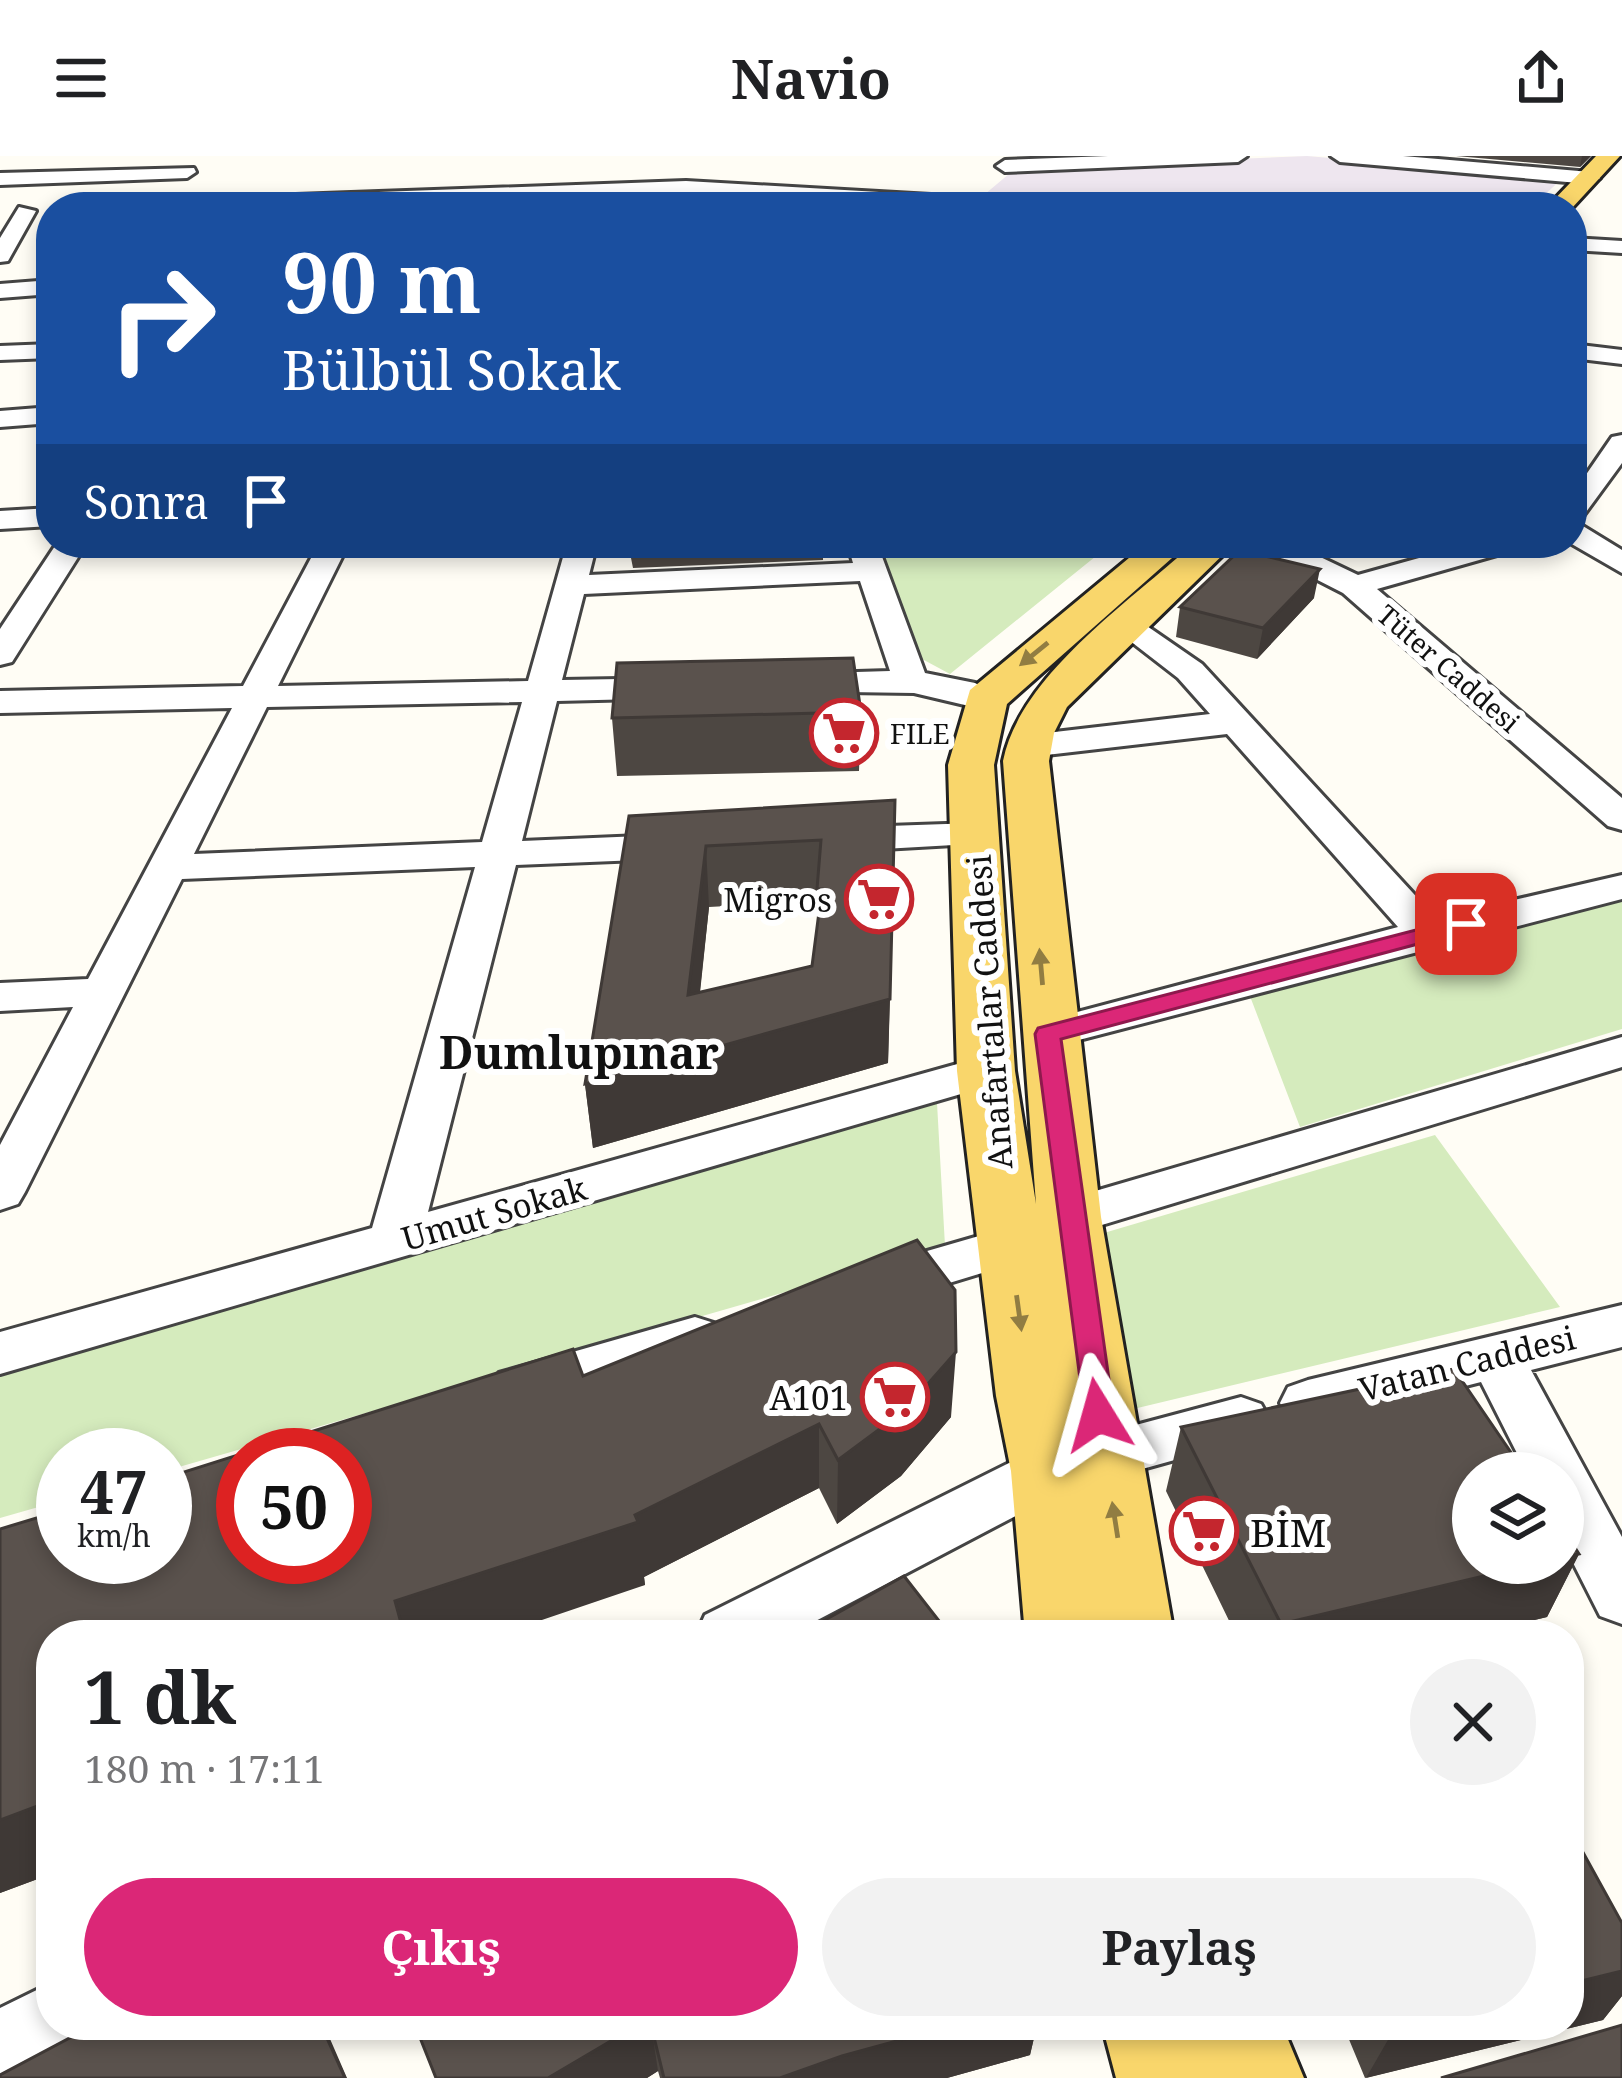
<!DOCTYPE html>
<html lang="tr">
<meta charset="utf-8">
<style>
:root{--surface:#fff;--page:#f2f2f2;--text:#202124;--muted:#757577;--accent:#db2777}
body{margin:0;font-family:"Noto Serif",serif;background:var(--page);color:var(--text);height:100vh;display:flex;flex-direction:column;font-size:45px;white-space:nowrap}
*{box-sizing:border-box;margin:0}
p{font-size:39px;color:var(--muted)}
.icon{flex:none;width:66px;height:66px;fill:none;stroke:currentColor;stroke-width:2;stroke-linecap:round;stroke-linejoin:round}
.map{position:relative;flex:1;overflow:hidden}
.drawer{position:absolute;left:36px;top:1464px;width:1548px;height:420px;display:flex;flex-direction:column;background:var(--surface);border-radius:48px;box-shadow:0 6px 18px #0003}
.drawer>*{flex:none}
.guide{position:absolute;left:36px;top:36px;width:1551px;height:366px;border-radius:48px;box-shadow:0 6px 18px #0003;background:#1a4fa0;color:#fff;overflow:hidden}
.fabs{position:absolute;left:1452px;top:1296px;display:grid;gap:24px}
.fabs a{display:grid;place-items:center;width:132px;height:132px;border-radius:50%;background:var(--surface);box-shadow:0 6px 18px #0003;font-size:60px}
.speed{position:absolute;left:36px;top:1272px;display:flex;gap:24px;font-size:60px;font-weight:700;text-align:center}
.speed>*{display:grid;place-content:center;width:156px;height:156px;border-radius:50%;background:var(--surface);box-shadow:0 6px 18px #0003;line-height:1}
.speed small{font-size:30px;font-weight:400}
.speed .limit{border:18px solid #d22;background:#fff;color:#111}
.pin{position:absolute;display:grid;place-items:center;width:102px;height:102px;color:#fff;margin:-51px;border-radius:24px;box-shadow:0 6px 18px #0006}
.me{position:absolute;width:132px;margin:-66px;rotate:352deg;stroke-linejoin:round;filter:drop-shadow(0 0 9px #0008)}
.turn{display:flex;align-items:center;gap:42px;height:252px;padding:0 48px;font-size:54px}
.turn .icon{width:156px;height:156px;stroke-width:2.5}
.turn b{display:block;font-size:84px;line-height:102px}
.then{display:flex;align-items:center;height:114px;padding:0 48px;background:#0003;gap:24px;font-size:45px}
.round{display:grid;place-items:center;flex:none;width:126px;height:126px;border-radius:63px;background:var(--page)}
.summary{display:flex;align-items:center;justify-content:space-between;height:204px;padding:0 48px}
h1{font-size:72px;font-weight:700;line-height:90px}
.action{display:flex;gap:24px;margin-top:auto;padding:24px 48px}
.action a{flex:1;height:138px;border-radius:72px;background:var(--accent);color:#fff;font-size:48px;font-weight:700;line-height:138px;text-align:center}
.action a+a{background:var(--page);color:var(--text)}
header{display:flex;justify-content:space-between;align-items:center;height:156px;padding:0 48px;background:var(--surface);font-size:54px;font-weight:700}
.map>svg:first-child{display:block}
</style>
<header><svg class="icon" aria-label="menu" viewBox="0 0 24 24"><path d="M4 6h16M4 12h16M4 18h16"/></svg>Navio<svg class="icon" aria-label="share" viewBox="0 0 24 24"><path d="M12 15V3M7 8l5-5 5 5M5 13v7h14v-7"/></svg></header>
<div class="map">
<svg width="1622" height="1922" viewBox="0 0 1622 1922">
<rect width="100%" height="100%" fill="#fffdf5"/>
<path fill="#eee6ef" d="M1307 0 1563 22 1531 51H1075L978 44 1016 12Z"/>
<path fill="#d5ebbd" d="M874 387H1097L1106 392 950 518 909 496Z
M1622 735V873L1300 971 1248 835Z
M937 947 945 1090 165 1315V1299H63V1344L0 1362V1210Z
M1435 979 1560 1151 1125 1255 1087 1082Z"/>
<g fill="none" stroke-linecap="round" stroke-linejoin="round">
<defs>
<path id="minor" d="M1108 0H1247L1238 6 1005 16 996 10 1005 4Z
M1331 0H1403L1590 16 1600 22 1590 28 1340 6Z
M194 12 196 16 187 22 0 29V17Z
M686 25 1034 45 1044 51 686 37 296 51H121L131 45Z
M19 51 36 55 8 105 0 106V82Z
M1572 82 1622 85V97L1572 94Z
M51 124V138L0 142V128Z
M51 188V202L0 204V190Z
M1572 188 1622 194V208L1572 202Z
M51 251V267L0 271V255Z
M1622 279V307L1578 367 1622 394V417L1570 387 1572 339 1612 281Z
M51 352V370L0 373V355Z
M57 387H87L12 506 0 509V473Z
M319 387H349L278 530 528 525 567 387H597L589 419 853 407 847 387H877L925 517 975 527 1004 543 986 554 914 537 778 535 773 528 778 521 790 518 890 515 860 425 584 438 562 524 679 522 696 532 679 542 557 545 522 685 688 678 702 682 708 690 702 698 688 702 516 709 428 1056 986 900 1002 904 1009 915 1002 926 0 1218V1176L372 1072 475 711 182 723 25 1036 18 1048 0 1054V989L73 851 0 855V827L88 823 232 552 0 557V535L243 530ZM522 546 482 686 194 698 267 551Z
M1245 387H1291L1358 419 1473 387H1522L1518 393 1377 433 1622 642V674L1608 670 1343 437Z
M1128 457 1202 508 1436 762 1622 719V743L1048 892 1032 888 1025 878 1032 868 1398 771 1227 578 1029 601 1016 598 1011 590 1029 579 1210 558 1178 522 1116 474 1112 467Z
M975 667 995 679 989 687 830 696 816 692 810 684 816 676 830 672Z
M1622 881V911L1069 1079 1051 1074 1043 1061 1051 1048Z
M1010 1071 1028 1077 1036 1090 1028 1103 877 1149 858 1143 850 1129 858 1115Z
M1622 1149V1191L1531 1214 1622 1381V1468L1600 1460 1563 1387V1317H1527L1481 1226 1308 1270 1288 1263 1280 1247 1288 1231 1308 1224Z
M695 1161 714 1167 722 1182 714 1197 519 1255 499 1249 491 1233 499 1217Z
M1241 1241 1261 1248 1270 1264 1261 1280 1063 1335 789 1479H696L705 1459 1027 1298Z
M51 1827V1869H87C73 1903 37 1922 0 1922V1852Z"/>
<path id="major" d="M1596 0H1620L1572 52 1547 51Z
M1147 387H1189L1007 548 994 609 1015 915 1036 1048 1003 605C1020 519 1131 445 1194 387H1235L1067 551 1054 577 1049 605 1101 1061 1174 1479H1025L1011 1315 996 1240 957 915 948 609 970 534Z
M1102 1869H1282L1304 1922H1116Z"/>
</defs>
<use href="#minor" stroke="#444" stroke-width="6"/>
<use href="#major" stroke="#222" stroke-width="6"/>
<use href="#minor" fill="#fff" fill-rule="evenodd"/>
<use href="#major" fill="#f9d66b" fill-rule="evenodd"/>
</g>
<path fill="#4d4742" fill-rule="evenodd" d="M1456 0H1591L1580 11Z
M628 387H823V404L633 412Z
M1314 442 1257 503 1176 481 1180 451Z
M861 556 859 615 617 620 612 562Z
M895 644 888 907 593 992 585 928 629 660ZM817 745V769L812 810 700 837 709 751Z
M583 1220 951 1261 901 1320 837 1368 819 1332 644 1421 645 1429 51 1479V1718L0 1737V1373Z
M1181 1271 1579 1398 1547 1461 1471 1479H1236L1166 1335Z
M1622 1767V1840L1603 1864 1365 1922 1343 1869H1569Z
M415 1869H1037L1030 1899 947 1922H660L658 1915 647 1922H436Z"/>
<path fill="#3f3936" d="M1582 0H1591L1580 11Z
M1320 413 1314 442 1257 503 1263 472Z
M706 690 709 751 693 898 890 843 888 907 593 992 585 928 688 839Z
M956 1196 951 1261 901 1320 837 1368 838 1304Z
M819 1268V1332L644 1421 645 1429 498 1479H403L395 1445 635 1359Z
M1579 1398 1547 1461 1471 1479H1277L1281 1468 1539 1407H1563V1401Z
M51 1645V1718L0 1737V1664Z
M1622 1815V1840L1603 1864 1366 1922 1396 1870 1569 1869V1828Z
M321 1869H324L347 1922H345Z
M638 1869H651L658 1915 647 1922H548Z
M955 1869H1037L1030 1899 947 1922H780L842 1900Z"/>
<path fill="#5a524d" stroke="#3f3936" stroke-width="3" fill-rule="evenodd" d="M1240 394 1320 413 1263 472 1180 451Z
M853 502 861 556 612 562 617 507Z
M895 644 890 843 585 928 629 660ZM821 684 817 733H822L812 810 688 839 706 690Z
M917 1084 955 1134 956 1196 904 1255 838 1304 819 1268 635 1359 638 1366 395 1445 404 1478 403 1479H51V1645L0 1664V1373L63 1354V1401H165V1322L573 1193 583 1220ZM243 1299H345V1401H243Z
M1454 1213 1525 1317H1473V1407H1539L1281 1468 1181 1271Z
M1563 1373 1579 1398 1563 1401Z
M904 1420 950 1479H798Z
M1569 1671 1622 1767V1815L1569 1828Z
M94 1869H321L345 1922H0V1919Z
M415 1869H638L548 1922H436Z
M651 1869H955L842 1900 780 1922H664Z
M1622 1869V1922H1441Z"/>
<defs><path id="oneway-solid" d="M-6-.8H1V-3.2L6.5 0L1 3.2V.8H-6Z" transform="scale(3)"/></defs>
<g fill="#917d42">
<use href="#oneway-solid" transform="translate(1034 498) rotate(141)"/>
<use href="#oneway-solid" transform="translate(1041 811) rotate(-95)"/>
<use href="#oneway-solid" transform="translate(1019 1157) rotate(82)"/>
<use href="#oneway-solid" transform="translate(1115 1364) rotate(-99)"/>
</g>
<path fill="#db2777" stroke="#8e194d" stroke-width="3" d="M1466 761 1474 763V773L1061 883 1114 1259 1110 1269H1086L1035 878 1038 872Z"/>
<defs>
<symbol id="supermarket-ring" viewBox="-11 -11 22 22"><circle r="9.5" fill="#fff" stroke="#c4262e" stroke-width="1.5"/><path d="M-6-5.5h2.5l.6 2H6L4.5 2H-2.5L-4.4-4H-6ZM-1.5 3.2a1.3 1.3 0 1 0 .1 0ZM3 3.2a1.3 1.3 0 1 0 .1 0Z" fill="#c4262e"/></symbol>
</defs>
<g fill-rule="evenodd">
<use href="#supermarket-ring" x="806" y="539" width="76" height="76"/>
<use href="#supermarket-ring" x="841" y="705" width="76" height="76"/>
<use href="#supermarket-ring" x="857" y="1203" width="76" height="76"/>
<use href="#supermarket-ring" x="1166" y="1337" width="76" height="76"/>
</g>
<g text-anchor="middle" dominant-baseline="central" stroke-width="12" stroke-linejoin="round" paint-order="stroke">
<g font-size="27" fill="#111" stroke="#fff">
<text transform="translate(1449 512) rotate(41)">Tüter Caddesi</text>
</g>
<g font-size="27" fill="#111" stroke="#fff" text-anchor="start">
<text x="890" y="577">FILE</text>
</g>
<g font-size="33" fill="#111" stroke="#fff" text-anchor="end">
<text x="832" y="743">Migros</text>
<text x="848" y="1241">A101</text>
</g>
<g font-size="33" fill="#111" stroke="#fff">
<text transform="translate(989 856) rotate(-94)">Anafartalar Caddesi</text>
<text transform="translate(494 1057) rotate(-16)">Umut Sokak</text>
<text transform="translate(1467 1207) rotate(-14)">Vatan Caddesi</text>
</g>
<g font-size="39" fill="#111" stroke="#fff" text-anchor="start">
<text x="1250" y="1375">BİM</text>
</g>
<g font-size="45" font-weight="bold" fill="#111" stroke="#fff">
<text x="579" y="895">Dumlupınar</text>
</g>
</g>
</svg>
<div class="fabs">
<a><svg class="icon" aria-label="layers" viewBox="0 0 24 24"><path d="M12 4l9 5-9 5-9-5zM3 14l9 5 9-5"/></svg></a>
</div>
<div class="speed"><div>47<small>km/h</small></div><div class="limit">50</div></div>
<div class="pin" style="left:1466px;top:768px;background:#d93025"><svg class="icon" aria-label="arrive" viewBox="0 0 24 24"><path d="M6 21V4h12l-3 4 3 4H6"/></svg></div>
<svg class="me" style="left:1098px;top:1259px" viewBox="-20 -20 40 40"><path d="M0-17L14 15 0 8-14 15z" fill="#db2777" stroke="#fff" stroke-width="4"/></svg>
<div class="guide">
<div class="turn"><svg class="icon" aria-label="right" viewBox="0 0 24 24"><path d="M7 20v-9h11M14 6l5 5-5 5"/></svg><div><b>90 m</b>Bülbül Sokak</div></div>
<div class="then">Sonra<svg class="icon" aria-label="arrive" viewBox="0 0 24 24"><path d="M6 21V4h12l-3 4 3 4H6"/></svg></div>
</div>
<section class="drawer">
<div class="summary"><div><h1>1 dk</h1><p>180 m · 17:11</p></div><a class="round"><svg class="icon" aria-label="close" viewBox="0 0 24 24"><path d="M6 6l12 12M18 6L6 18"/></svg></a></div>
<div class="action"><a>Çıkış</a><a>Paylaş</a></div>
</section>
</div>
